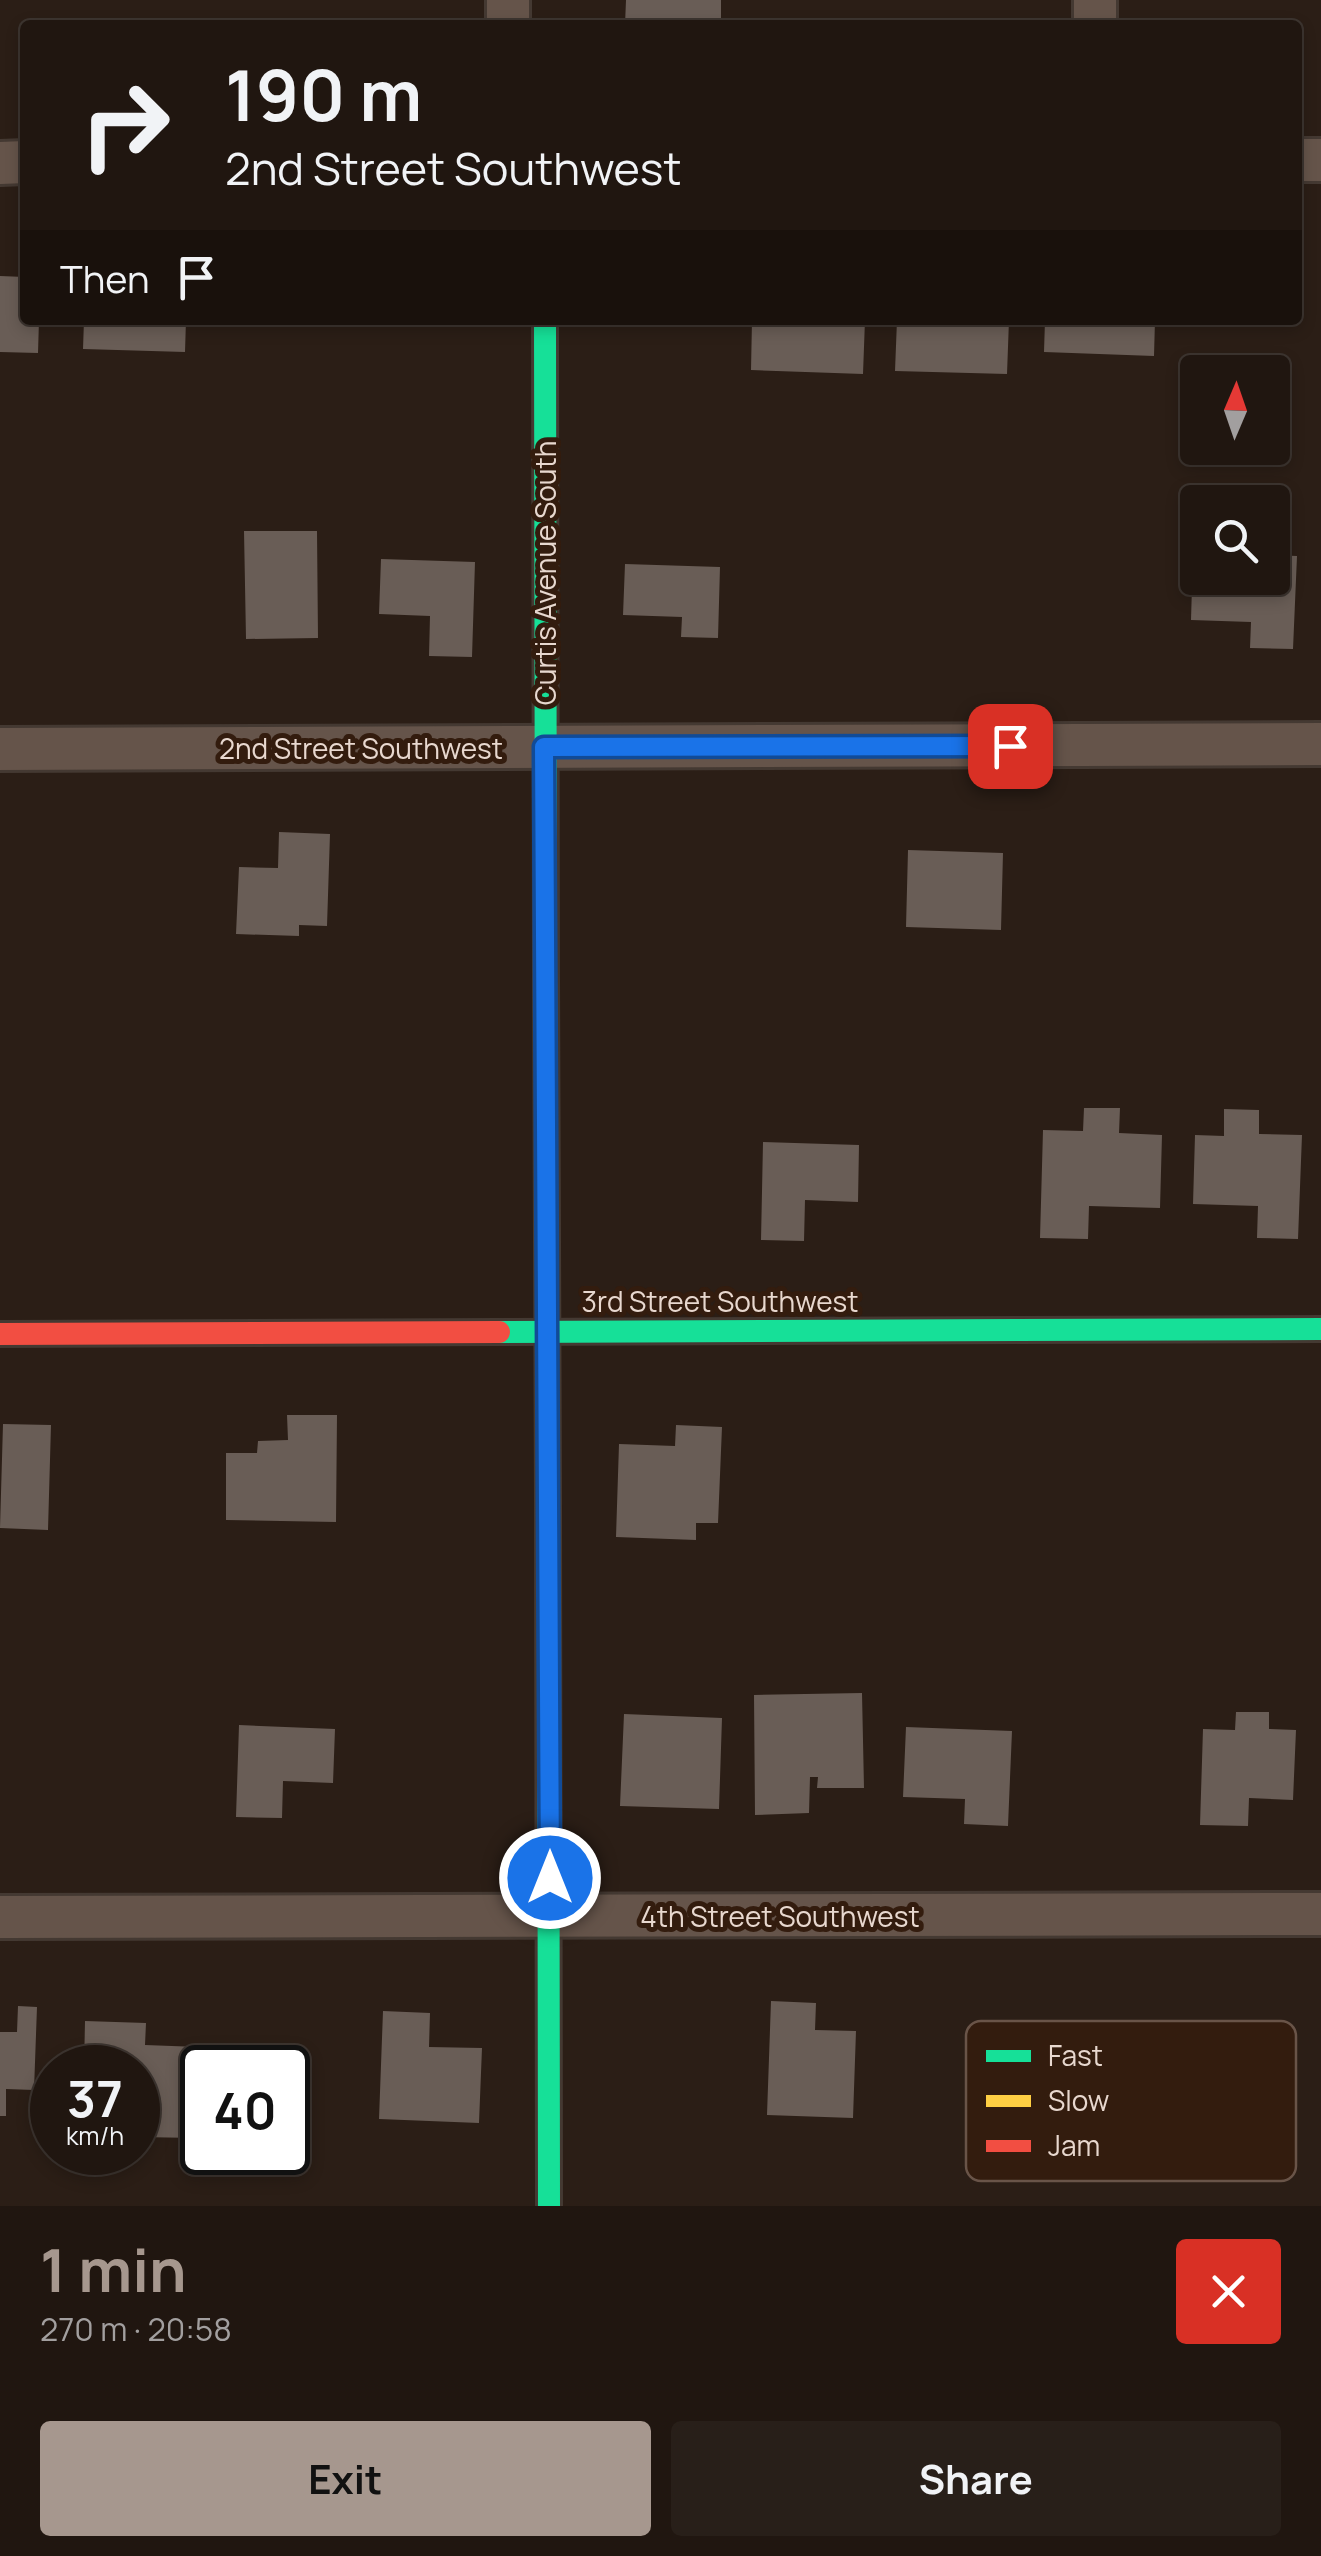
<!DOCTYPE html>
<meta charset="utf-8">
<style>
:root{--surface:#201610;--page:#281f19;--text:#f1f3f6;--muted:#a29f9f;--line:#3d3530;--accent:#a6978e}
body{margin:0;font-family:Manrope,sans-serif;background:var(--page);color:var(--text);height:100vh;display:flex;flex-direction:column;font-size:38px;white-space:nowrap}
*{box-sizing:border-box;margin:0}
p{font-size:32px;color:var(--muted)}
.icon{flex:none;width:55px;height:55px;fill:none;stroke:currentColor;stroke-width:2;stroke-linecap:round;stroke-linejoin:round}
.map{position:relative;height:2206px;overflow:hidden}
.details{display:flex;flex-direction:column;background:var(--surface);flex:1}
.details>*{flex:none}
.hud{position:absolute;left:20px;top:20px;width:1282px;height:305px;border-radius:10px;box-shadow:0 5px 15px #0003,0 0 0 2px var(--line);background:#201610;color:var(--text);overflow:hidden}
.needle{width:65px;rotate:2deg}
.fabs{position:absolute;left:1180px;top:355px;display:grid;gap:20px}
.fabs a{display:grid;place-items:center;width:110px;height:110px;border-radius:10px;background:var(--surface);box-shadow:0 5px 15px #0003,0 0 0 2px var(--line);font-size:50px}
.speed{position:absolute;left:30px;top:2045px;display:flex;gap:20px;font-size:50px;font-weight:700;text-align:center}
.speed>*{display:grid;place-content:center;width:130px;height:130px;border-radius:50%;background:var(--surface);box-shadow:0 5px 15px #0003,0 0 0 2px var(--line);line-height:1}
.speed small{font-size:25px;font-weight:400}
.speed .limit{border:5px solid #111;border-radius:15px;background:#fff;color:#111}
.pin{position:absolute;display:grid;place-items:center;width:85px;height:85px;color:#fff;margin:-42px;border-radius:20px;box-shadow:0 5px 15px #0006}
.me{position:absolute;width:110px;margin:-55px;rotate:0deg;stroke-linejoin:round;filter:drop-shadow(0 0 8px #0008)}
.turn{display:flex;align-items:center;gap:35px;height:210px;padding:0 40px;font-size:45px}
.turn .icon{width:130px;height:130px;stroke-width:2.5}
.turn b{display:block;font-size:70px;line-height:85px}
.then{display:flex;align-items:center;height:95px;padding:0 40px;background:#0003;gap:20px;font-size:38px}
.round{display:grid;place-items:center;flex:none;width:105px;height:105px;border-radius:10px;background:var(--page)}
.overview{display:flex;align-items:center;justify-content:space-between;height:170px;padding:0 40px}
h1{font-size:60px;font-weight:700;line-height:75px;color:var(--accent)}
.primary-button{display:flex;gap:20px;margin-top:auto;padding:20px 40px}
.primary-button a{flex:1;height:115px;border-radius:10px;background:var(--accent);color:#111;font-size:40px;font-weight:700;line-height:115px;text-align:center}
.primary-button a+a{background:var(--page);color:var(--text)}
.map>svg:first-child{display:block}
</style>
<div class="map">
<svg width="1321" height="2206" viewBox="0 0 1321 2206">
<rect width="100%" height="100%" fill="#2b1e16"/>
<path fill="#695d56" d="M626 0H721V25H625Z
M0 276 25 277V320H39L38 353 0 352Z
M84 320H186L185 352 83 349Z
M752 320H865L863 374 751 370Z
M897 320H1009L1007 374 895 371Z
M1045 320H1155L1154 356 1044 352Z
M244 531H317L318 638 246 639Z
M1193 552H1198V578H1272V555L1297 556 1293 649 1250 648 1251 622 1191 620Z
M381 559 475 562 472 657 429 656 430 616 379 614Z
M625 564 720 567 718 638 681 637 682 617 623 615Z
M279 832 330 834 327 926 299 925V936L236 934 239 867 278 868Z
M908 850 1003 853 1001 930 906 927Z
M1084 1108H1120L1119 1133 1162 1135 1160 1208 1089 1206 1088 1239 1040 1238 1043 1130 1083 1131Z
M1224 1109 1259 1110V1134L1302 1135 1298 1239 1257 1238 1258 1206 1193 1204 1195 1135 1224 1136Z
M763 1142 859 1145 858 1202 805 1200 804 1241 761 1240Z
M287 1415H337L336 1522 226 1520V1453H257L258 1441 288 1440Z
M3 1424 51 1425 48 1530 0 1528Z
M676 1425 722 1427 718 1523H696V1540L616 1537 619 1444 675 1446Z
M862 1693 864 1788H817L818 1777H810L809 1813 755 1815 754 1695Z
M1236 1712H1269V1729L1296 1730 1293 1800 1249 1798 1248 1826 1200 1825 1203 1729 1235 1730Z
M624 1714 722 1718 719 1809 620 1806Z
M239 1725 335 1729 333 1783 283 1781 282 1818 236 1817Z
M906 1727 1012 1731 1008 1826 964 1824 965 1799 903 1797Z
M771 2001 816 2003 815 2030 856 2031 853 2118 767 2115Z
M18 2006 37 2007 34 2090 6 2089V2116H0V2032H17Z
M383 2011 430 2013 429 2047 482 2048 479 2123 379 2119Z
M85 2021 146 2023 145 2045 199 2047 197 2138 138 2137V2068H84Z"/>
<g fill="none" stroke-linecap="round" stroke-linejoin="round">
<defs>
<path id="street" d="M508 0V25
M1095 0V25
M1298 160H1321
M0 163 25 162
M0 749 1321 744
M0 1917 1321 1914"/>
<path id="fast" d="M545 320 546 978
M499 1332 1321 1329
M548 1502 549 2206"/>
<path id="slow" d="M546 978 548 1502"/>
<path id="jam" d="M0 1334 499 1332"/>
</defs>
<use href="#street" stroke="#443932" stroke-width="48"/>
<use href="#fast" stroke="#443932" stroke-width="28"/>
<use href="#slow" stroke="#443932" stroke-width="28"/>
<use href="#jam" stroke="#443932" stroke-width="28"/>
<use href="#street" stroke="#65544a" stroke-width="42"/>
<use href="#fast" stroke="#16e098" stroke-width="22"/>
<use href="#slow" stroke="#ffcf43" stroke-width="22"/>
<use href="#jam" stroke="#f24e42" stroke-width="22"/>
</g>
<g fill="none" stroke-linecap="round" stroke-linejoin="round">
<defs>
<path id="route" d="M550 1878 544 747 1010 746"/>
</defs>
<use href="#route" stroke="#114b97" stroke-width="25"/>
<use href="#route" stroke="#1a73e8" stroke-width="18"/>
</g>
<g text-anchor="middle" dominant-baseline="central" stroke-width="10" stroke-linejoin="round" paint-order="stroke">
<g font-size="28" fill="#e8d8cf" stroke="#331c0e">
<text transform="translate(545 573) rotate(-90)">Curtis Avenue South</text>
<text x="361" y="748">2nd Street Southwest</text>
<text x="720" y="1301">3rd Street Southwest</text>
<text x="780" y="1916">4th Street Southwest</text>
</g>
</g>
<rect x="966" y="2021" width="330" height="160" rx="15" fill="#331c0e" stroke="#695448" stroke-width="2.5"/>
<rect x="986" y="2050" width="45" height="12" fill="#16e098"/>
<rect x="986" y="2095" width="45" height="12" fill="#ffcf43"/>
<rect x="986" y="2140" width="45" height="12" fill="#f24e42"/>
<g font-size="28" fill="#e8d8cf">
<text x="1048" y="2066">Fast</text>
<text x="1048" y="2111">Slow</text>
<text x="1048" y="2156">Jam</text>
</g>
</svg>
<div class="fabs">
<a><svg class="needle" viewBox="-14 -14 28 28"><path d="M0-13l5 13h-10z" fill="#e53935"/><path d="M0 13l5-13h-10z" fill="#a29f9f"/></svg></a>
<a><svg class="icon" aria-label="search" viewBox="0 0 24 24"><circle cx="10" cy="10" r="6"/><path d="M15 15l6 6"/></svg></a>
</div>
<div class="speed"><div>37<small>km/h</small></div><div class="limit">40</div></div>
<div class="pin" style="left:1010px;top:746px;background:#d93025"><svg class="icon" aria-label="arrive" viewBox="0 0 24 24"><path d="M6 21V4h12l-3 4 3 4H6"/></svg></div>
<svg class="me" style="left:550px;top:1878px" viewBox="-20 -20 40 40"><circle r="17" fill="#1a73e8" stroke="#fff" stroke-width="3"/><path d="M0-11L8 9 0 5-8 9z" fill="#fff"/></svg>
<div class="hud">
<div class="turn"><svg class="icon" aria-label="right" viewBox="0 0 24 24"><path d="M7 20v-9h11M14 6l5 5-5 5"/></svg><div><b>190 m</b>2nd Street Southwest</div></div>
<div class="then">Then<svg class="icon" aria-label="arrive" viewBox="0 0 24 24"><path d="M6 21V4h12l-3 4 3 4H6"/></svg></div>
</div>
</div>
<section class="details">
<div class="overview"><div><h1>1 min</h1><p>270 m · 20:58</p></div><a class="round" style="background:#d93025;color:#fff"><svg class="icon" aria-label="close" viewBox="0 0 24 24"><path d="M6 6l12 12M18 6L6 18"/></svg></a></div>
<div class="primary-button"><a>Exit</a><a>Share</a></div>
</section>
